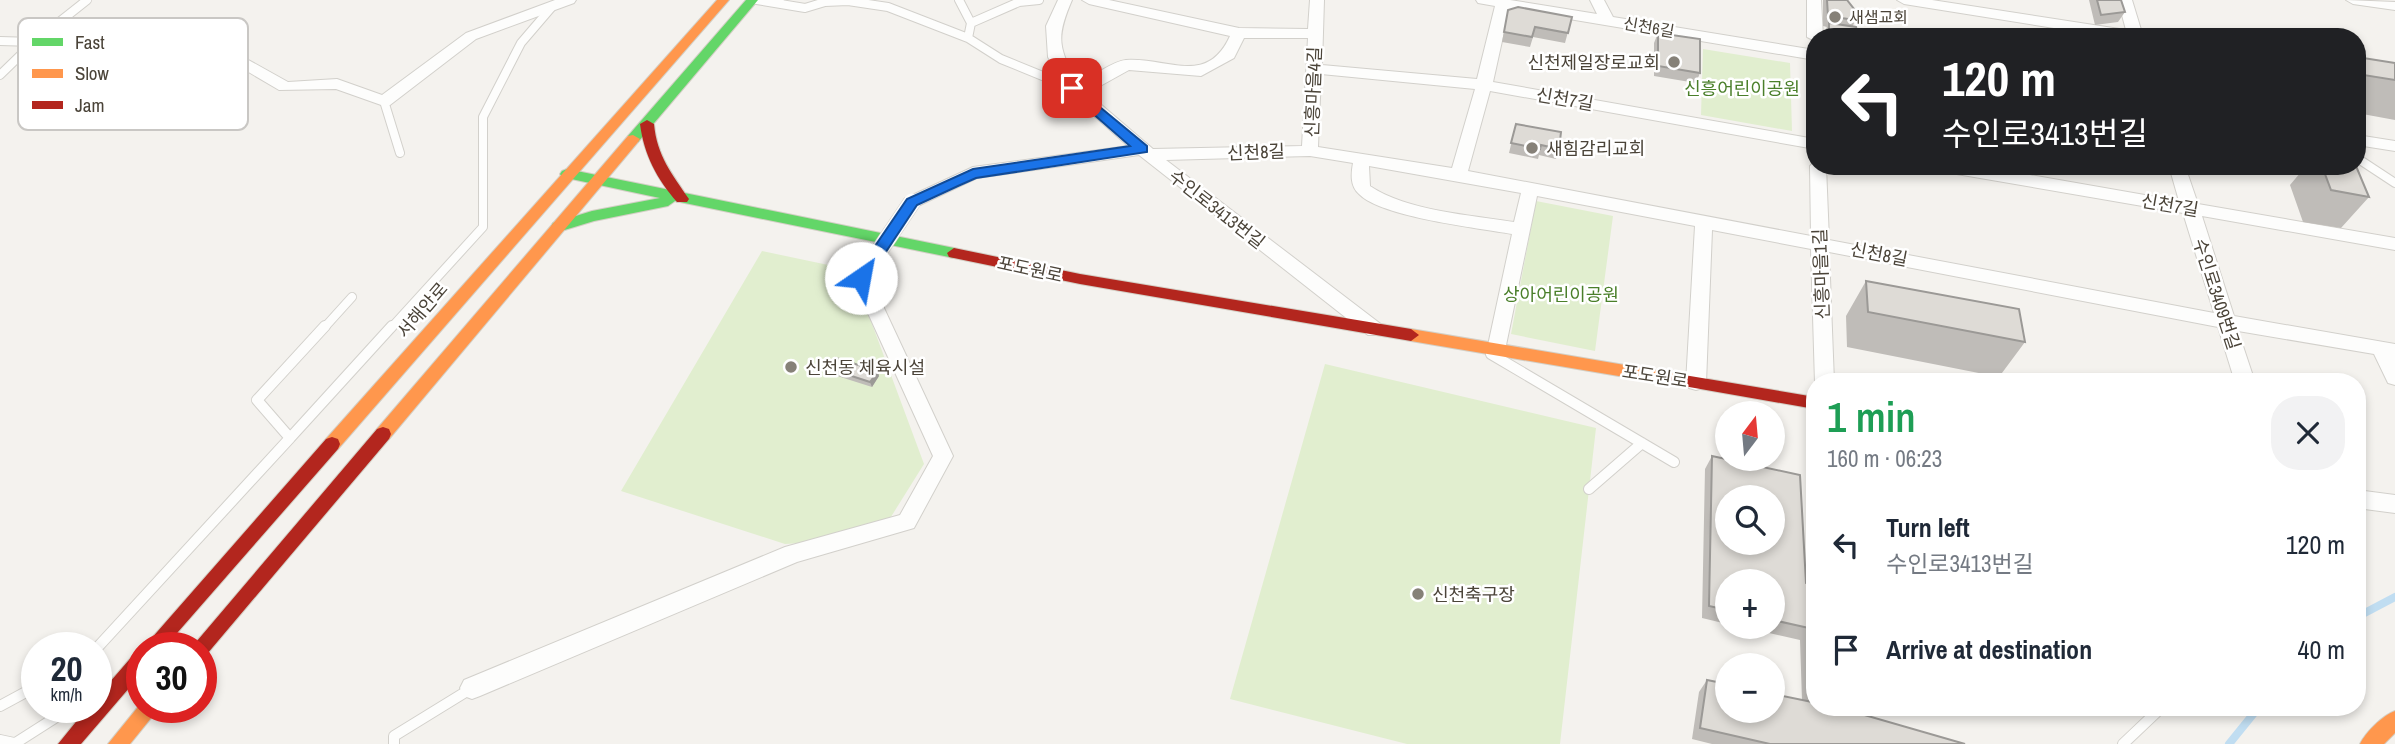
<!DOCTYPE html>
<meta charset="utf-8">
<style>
:root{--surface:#fff;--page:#f2f2f3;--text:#1f2937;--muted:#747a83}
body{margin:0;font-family:"Archivo Narrow","Noto Sans KR",sans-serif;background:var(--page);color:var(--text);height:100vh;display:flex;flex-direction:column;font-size:26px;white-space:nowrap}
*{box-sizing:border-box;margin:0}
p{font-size:23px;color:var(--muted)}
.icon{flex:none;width:38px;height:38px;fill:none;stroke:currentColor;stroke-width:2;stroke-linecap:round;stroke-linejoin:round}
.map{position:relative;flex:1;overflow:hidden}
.drawer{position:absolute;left:1806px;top:373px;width:560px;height:343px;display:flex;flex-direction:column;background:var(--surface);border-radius:28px;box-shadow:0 4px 10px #0003}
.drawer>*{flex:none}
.hud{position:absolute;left:1806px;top:28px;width:560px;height:147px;border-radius:28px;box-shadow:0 4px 10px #0003;background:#202124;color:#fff;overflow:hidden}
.needle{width:46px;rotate:16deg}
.controls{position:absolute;left:1715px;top:401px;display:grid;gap:14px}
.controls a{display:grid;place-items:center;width:70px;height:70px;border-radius:50%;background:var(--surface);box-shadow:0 4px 10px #0003;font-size:35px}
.speed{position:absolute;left:21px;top:632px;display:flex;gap:14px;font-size:35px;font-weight:700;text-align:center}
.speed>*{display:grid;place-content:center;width:91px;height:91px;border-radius:50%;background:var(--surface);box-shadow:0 4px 10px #0003;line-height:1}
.speed small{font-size:18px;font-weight:400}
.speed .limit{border:10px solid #d22;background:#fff;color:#111}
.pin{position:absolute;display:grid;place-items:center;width:60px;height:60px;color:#fff;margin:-30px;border-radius:14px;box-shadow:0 4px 10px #0006}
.me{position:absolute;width:77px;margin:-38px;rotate:33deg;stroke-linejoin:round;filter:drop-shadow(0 0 5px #0008)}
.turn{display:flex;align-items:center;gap:24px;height:147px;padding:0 21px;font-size:32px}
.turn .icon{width:91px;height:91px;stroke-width:2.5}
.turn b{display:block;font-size:49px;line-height:60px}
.round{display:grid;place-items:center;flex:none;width:74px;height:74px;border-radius:28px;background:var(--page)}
.headline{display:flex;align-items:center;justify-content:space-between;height:119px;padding:0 21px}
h1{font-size:42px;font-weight:600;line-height:52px;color:#1e9e55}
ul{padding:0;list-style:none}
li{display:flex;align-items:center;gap:21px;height:105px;padding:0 21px}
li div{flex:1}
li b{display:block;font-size:26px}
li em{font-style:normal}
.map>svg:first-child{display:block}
</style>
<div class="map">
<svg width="2395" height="744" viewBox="0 0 2395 744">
<rect width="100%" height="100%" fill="#f4f2ee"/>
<path fill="#e1eecf" d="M1703 49 1790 63 1792 131 1701 115Z
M1536 201 1613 216 1595 351 1511 334Z
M762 251 852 270 924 464 889 520 817 542 785 544 621 491Z
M1325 364 1596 428 1560 744H1407L1230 699Z"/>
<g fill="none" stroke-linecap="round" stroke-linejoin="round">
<path stroke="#c0ddf1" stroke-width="8" d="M2357 617 2395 597
M2229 744 2259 707"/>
<defs>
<path id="lane-far1" d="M757 0 805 8 825 2 848 1 888 7 968 38 1001 59 1072 88
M959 0 971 23
M968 38 971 23 1019 2 1039 0
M0 41 34 42
M0 75 34 42 87 0
M384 101 400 153
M2357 158 2395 183
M324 328 352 297
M391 328 483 227V117L521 43 551 8"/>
<path id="lane" d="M1491 354 1674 462
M290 438 392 326
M1589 489 1642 443
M96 649 290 438 257 400 325 326
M0 706 37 686
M0 740 14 743
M14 744 72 707
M394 744V736L472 688
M2123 744 2162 707"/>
<path id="street" d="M555 0H576L574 3 476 39 390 105 384 106 336 89 279 90 240 67 144 68 48 52 26 42 34 37 51 43 144 58 243 57 288 82 337 79 382 95 466 33Z
M770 0H784L780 6H770Z
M1058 0H1072C1056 37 1058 47 1077 82 1093 78 1112 61 1126 60 1167 57 1207 87 1230 36L1089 4 1082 0H1109L1239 28 1308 29 1310 0H1324L1322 65 1477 79 1495 6 1478 3 1476 0H1510L1597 14 1590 0H1604L1613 17 1815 50V60L1509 9 1493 82 1815 139V149L1490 91 1468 171 1811 236 1810 166 1815 161V166H1826L1829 240 2214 313 2183 213 1945 172 1937 166H1979L2179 201 2169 166H2185L2198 204 2395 238V250L2202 216 2234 316 2395 344V385L2388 383 2374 354 2238 331 2255 382H2235L2218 327 1829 252 1834 382 1815 383 1811 249 1712 230 1706 383 1703 388 1696 390 1689 388 1686 383 1695 226 1537 196 1505 350 1503 355H1489L1487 350 1512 234C1478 228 1381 217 1359 194 1350 186 1351 174 1353 163L1310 156 1166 160 1382 325 1384 330 1382 335H1368L1139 155 977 178 918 206H906L903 202 906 198 973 167 1128 146 1066 91 1048 57 1046 26ZM1244 38H1308L1302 146 1153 149 1084 90 1102 85 1129 70 1201 76 1234 58ZM1321 74 1475 89 1452 168 1318 147ZM1369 166 1521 193 1514 222C1471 215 1407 211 1370 186Z
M1807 0H1821L1823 37H1815V41L1807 37Z
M1897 0H1932L2126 30 2118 0H2132L2142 33 2148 37H2110L1904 4Z
M2346 0 2395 2V10L2353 4Z
M2357 135 2395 141V151L2357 145Z
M861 271 867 273 870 278 953 456 914 528 797 562 480 696 472 699 464 696 460 688 464 680 785 547 900 515 933 456 852 278 855 273Z
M2357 490 2395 495V513L2357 508Z"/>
<path id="fast" d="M746 0H758L638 142H628V136Z
M567 169 954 248 961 253 954 258 675 201 668 206 594 221 558 232 553 231 551 227 553 223 592 211 660 198 562 177 560 174 562 171Z"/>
<path id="slow" d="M717 0H729L338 449H326L324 444 326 439Z
M633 135 640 139 638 142 389 439H377L375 434 377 429 628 136Z
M1411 329 1678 374 1684 376 1686 380 1684 384 1678 386 1411 341 1403 335Z
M142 702V707H160L130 744H108Z
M2395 711V733L2384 744H2360C2366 732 2382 716 2395 711Z"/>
<path id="jam" d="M647 120 654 124C657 156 672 174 689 199L687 202H677C657 179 644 155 640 124Z
M954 248 1080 274 1411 329 1419 335 1411 341 1080 284 949 257 947 253Z
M1678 374 1815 397V409L1672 384 1670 380 1672 376Z
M383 427 389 429 391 434 389 439 207 654 201 656V648H191L377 429Z
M332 437 338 439 340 444 338 449 164 648H143L326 439Z
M142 651V673L81 744H58L88 707H96V698L135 653Z"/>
</defs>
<use href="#lane-far1" stroke="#d2d0cb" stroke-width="10"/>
<use href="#lane" stroke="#d2d0cb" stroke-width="12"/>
<use href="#street" stroke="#d2d0cb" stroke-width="2"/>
<use href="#fast" stroke="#d3cfc5" stroke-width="2"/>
<use href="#slow" stroke="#d3cfc5" stroke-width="2"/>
<use href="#jam" stroke="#d3cfc5" stroke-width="2"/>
<use href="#lane-far1" stroke="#fdfdfc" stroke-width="8"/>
<use href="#lane" stroke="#fdfdfc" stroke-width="10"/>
<use href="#street" fill="#fdfdfc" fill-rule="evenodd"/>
<use href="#fast" fill="#63d668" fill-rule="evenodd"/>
<use href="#slow" fill="#ff974d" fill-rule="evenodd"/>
<use href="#jam" fill="#b3261e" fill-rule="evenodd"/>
<defs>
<path id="street-bridge" d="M861 278 912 202"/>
</defs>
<use href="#street-bridge" stroke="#d2d0cb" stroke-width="18" stroke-linecap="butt"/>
<use href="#street-bridge" stroke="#fdfdfc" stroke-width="17"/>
</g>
<path fill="#bfbcb8" d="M1823 0H1847L1855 20 1853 26 1858 36 1862 37H1824V33L1827 27 1823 26Z
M2089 0H2121L2125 12 2118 22 2095 25Z
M1508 10 1572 17 1565 43 1533 37 1530 47 1502 42Z
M1658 33 1700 73 1696 83 1654 76V43Z
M2357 57 2395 63V120L2357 113Z
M1516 124 1559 149 1556 159 1539 155 1538 159 1509 153Z
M2306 166H2356L2369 197 2341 228 2303 222 2290 185Z
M1866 281 2025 342 1999 377 1847 347 1846 316Z
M830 369 879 376 872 387 831 374Z
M1712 456 1806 583 1854 712 1965 744H1712L1692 739 1699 692 1707 680 1802 700 1800 640 1738 626H1773V581H1727V624L1702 618 1705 469Z"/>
<path fill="#9b9996" d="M878 371 879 376 872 387 870 382Z"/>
<path fill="#dedbd6" stroke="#9b9996" stroke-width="2" fill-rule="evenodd" d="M1827 0H1847L1854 9 1855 20 1828 16Z
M2097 0H2121L2125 12 2101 15Z
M1518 7 1572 17 1568 33 1535 27 1532 37 1504 32 1508 10Z
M1829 23 1856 27 1858 36 1862 37H1829Z
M1658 33 1700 39V73L1658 66Z
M2357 57 2395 63V80L2357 74Z
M1516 124 1561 132 1559 149 1541 145 1540 149 1511 143Z
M2322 166H2356L2369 197 2331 190Z
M1866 281 2019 309 2025 342 1868 312Z
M836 358 878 371 870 382 830 369Z
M1712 456 1800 475 1806 583 1815 585V707H1854V712L1965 744H1770L1700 728 1707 680 1727 684V710H1773V694L1812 702 1809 628 1773 620V581H1727V610L1709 606ZM1727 497H1773V542H1727Z"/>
<path fill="#1a73e8" stroke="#114b97" stroke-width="2" d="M1072 84 1147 146V152L976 178 958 186 917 205 866 282H856L854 278 856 274 907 199 973 169 1130 146 1067 91V85Z"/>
<g fill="#868178" stroke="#fff" stroke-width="2.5">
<circle cx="1835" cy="17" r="7"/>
<circle cx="1674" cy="62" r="7"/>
<circle cx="1532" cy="148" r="7"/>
<circle cx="791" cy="367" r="7"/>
<circle cx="1418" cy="594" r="7"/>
</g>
<g text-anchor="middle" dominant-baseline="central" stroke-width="5" stroke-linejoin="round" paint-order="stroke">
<g font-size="16" fill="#4b4439" stroke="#fff" text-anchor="start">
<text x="1849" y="17">새샘교회</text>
</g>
<g font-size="16" fill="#4b4439" stroke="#fff">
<text transform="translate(1649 27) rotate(10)">신천6길</text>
</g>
<g font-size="18" fill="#4b4439" stroke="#fff" text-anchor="start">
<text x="1660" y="62" text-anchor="end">신천제일장로교회</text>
<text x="1546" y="148">새힘감리교회</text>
<text x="805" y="367">신천동 체육시설</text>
<text x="1432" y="594">신천축구장</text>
</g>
<g font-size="18" fill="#4a7f2a" stroke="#fff">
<text x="1742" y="88">신흥어린이공원</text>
<text x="1561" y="294">상아어린이공원</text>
</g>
<g font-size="18" fill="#4b4439" stroke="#fff">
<text transform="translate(1313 92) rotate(-88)">신흥마을4길</text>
<text transform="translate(1565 99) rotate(10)">신천7길</text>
<text transform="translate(1256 152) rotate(-2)">신천8길</text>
<text transform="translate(2170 205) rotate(10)">신천7길</text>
<text transform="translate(1217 209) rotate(38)">수인로3413번길</text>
<text transform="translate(1879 254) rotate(11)">신천8길</text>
<text transform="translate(1030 269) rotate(12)">포도원로</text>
<text transform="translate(1821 274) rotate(-92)">신흥마을1길</text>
<text transform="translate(2217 294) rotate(72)">수인로3409번길</text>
<text transform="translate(422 310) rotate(-49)">서해안로</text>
<text transform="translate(1655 376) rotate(9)">포도원로</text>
</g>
</g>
<rect x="18" y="18" width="230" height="112" rx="10" fill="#fff" stroke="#c9c7c4" stroke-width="2"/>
<rect x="32" y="38" width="31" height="8" fill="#63d668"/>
<rect x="32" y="69" width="31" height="9" fill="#ff974d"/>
<rect x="32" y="101" width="31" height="8" fill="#b3261e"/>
<g font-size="19" fill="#4b4439">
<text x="75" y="49">Fast</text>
<text x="75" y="80">Slow</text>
<text x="75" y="112">Jam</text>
</g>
</svg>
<div class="controls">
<a><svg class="needle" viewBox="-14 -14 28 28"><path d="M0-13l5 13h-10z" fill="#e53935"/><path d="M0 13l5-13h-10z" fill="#747a83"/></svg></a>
<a><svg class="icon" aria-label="search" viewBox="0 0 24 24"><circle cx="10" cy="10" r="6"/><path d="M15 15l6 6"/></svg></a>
<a>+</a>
<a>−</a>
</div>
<div class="speed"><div>20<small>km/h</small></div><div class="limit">30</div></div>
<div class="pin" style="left:1072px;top:88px;background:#d93025"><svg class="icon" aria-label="arrive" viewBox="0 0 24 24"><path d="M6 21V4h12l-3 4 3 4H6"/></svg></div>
<svg class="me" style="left:861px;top:278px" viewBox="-20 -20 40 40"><circle r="19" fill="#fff"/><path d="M0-13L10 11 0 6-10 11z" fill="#1a73e8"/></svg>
<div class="hud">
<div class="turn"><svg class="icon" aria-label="left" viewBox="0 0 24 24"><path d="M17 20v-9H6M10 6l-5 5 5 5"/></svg><div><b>120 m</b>수인로3413번길</div></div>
</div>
<section class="drawer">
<div class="headline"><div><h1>1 min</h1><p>160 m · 06:23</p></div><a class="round"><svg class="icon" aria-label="close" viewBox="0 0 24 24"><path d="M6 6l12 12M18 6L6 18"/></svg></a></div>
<ul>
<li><svg class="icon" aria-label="left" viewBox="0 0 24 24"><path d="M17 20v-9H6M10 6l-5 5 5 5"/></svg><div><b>Turn left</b><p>수인로3413번길</p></div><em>120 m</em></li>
<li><svg class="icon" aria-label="arrive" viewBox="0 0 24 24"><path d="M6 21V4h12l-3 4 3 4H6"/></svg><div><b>Arrive at destination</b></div><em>40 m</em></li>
</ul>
</section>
</div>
